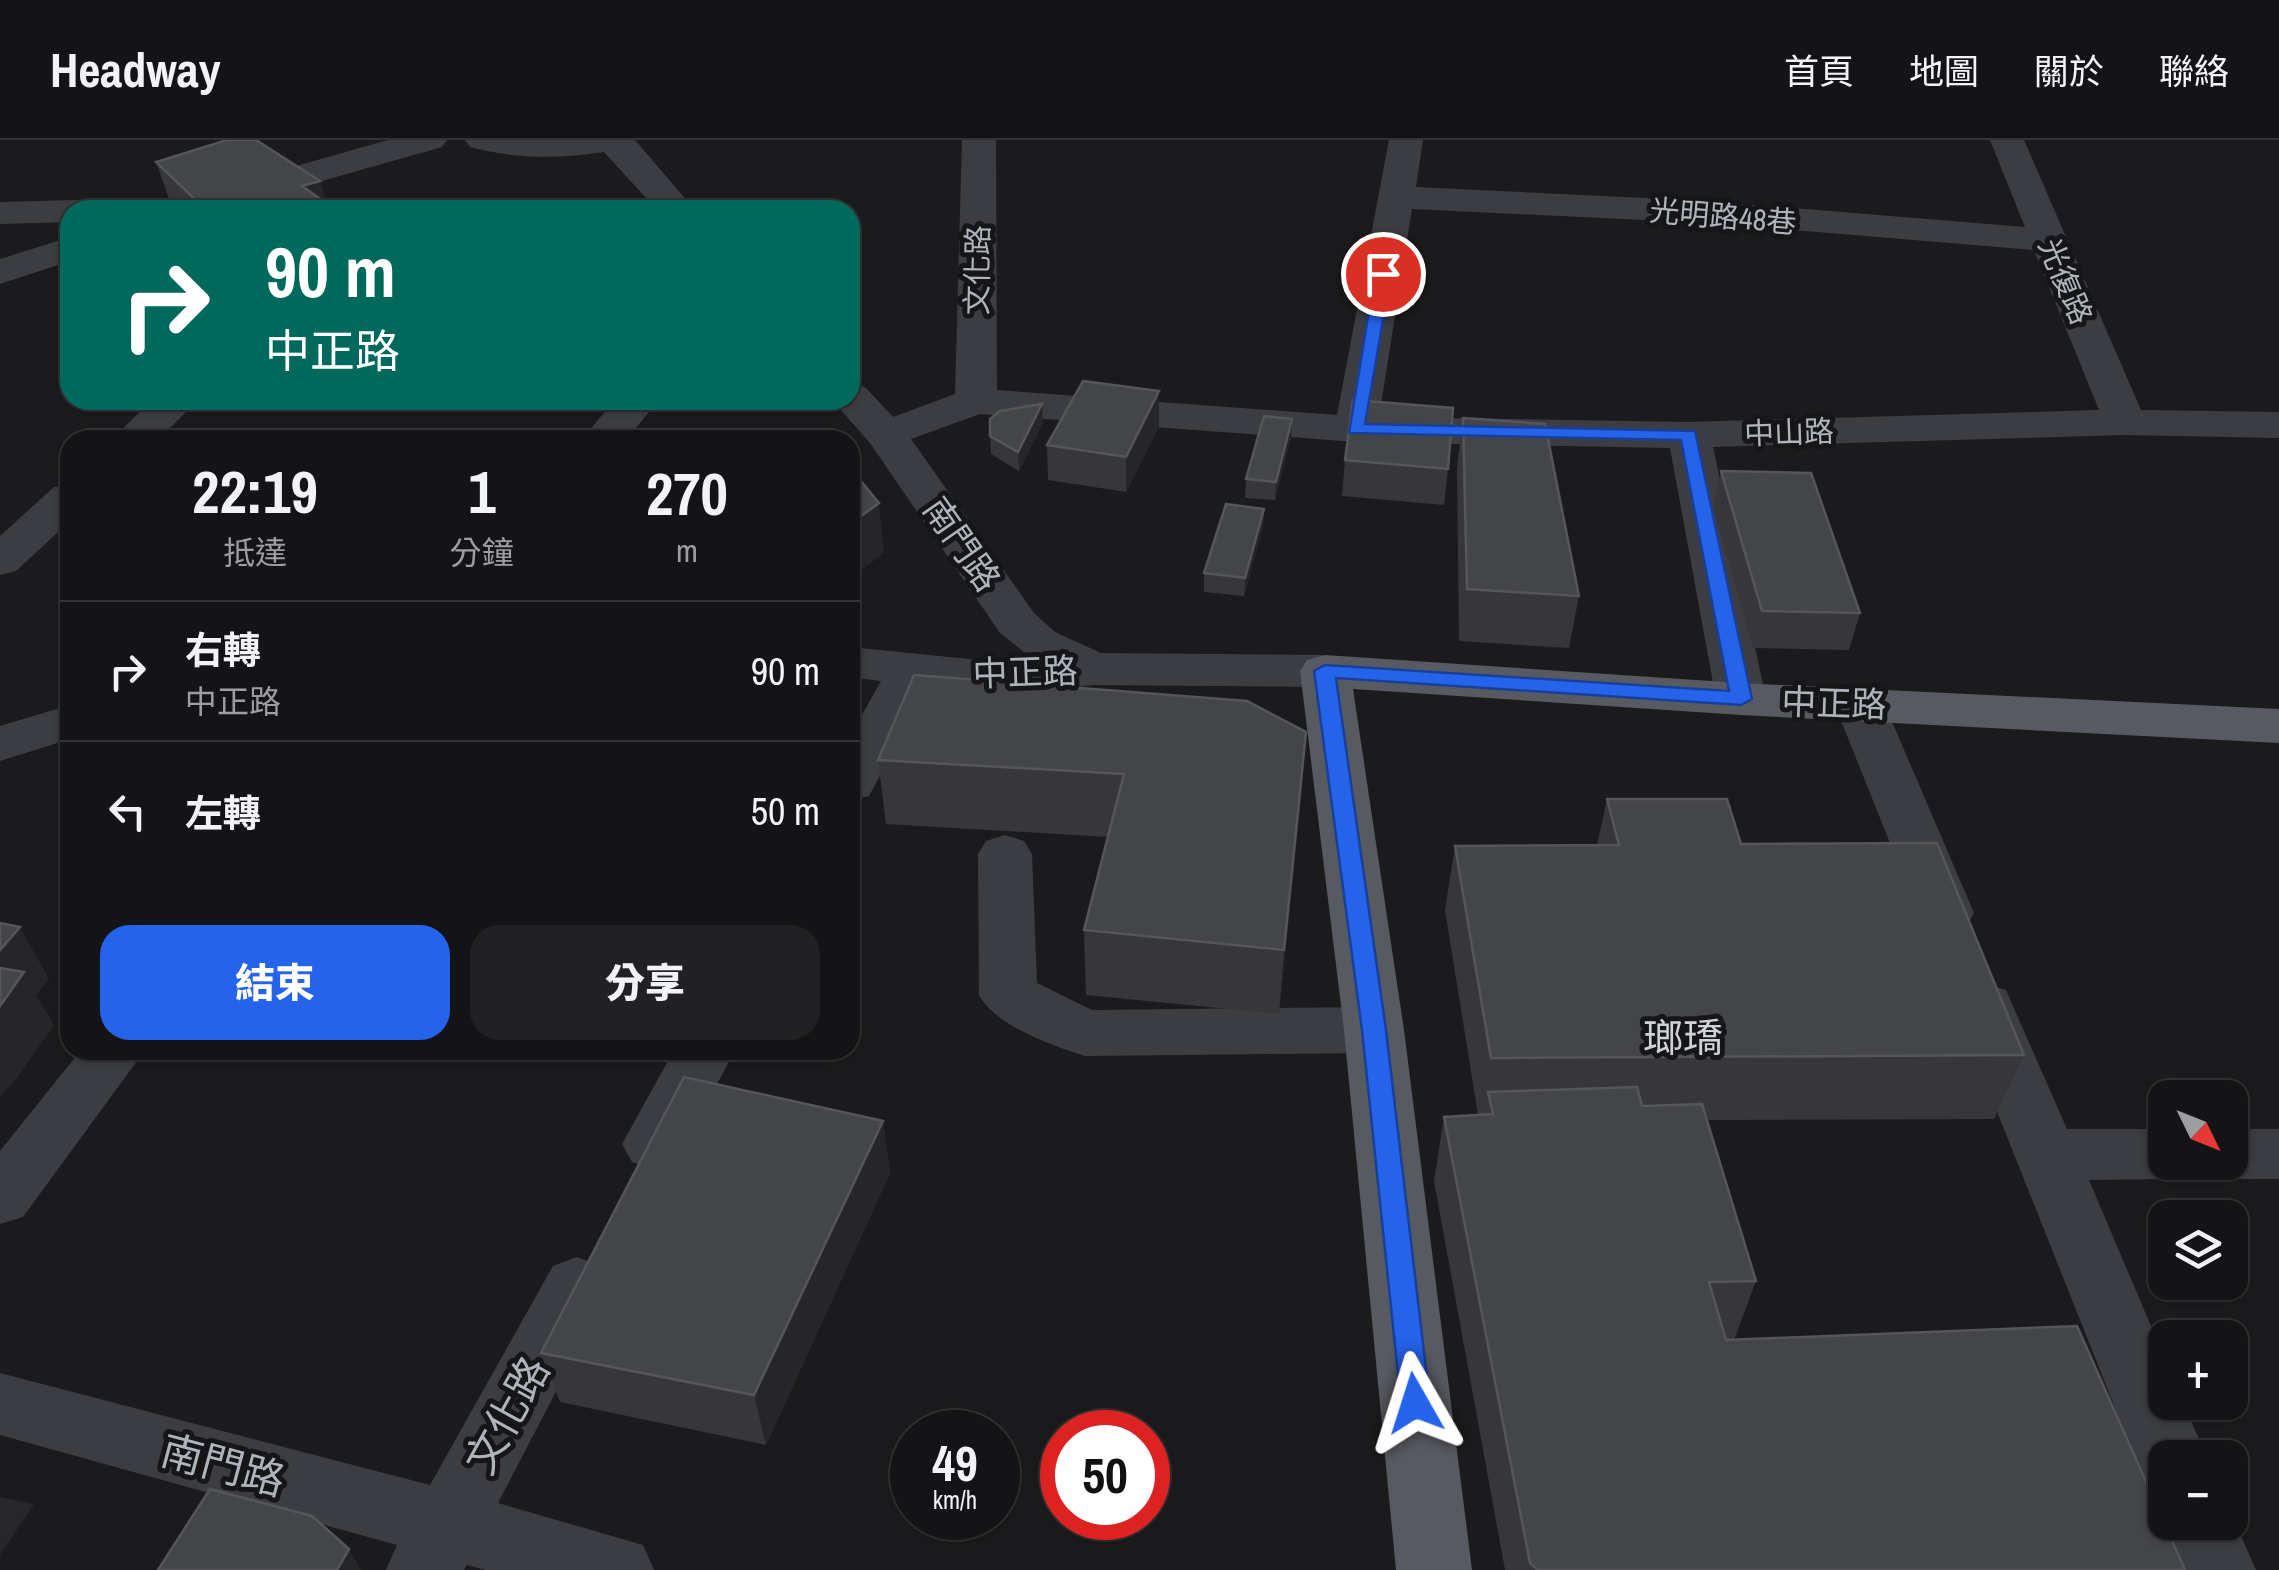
<!DOCTYPE html>
<html lang="zh-TW">
<meta charset="utf-8">
<style>
:root{--surface:#141416;--page:#212123;--text:#f1f3f6;--muted:#9d9ea1;--line:#333335;--accent:#2563eb}
body{margin:0;font-family:"Archivo Narrow","Noto Sans TC",sans-serif;background:var(--page);color:var(--text);height:100vh;display:flex;flex-direction:column;font-size:38px;white-space:nowrap}
*{box-sizing:border-box;margin:0}
p{font-size:32px;color:var(--muted)}
.icon{flex:none;width:55px;height:55px;fill:none;stroke:currentColor;stroke-width:2;stroke-linecap:round;stroke-linejoin:round}
.map{position:relative;flex:1;overflow:hidden}
.panel{position:absolute;left:60px;top:290px;width:800px;height:630px;display:flex;flex-direction:column;background:var(--surface);border-radius:30px;box-shadow:0 2px 8px #0004,0 0 0 2px var(--line)}
.panel>*{flex:none}
.guide{position:absolute;left:60px;top:60px;width:800px;height:210px;border-radius:30px;box-shadow:0 2px 8px #0004,0 0 0 2px var(--line);background:#00695c;color:#fff;overflow:hidden}
.needle{width:65px;rotate:133deg}
.buttons{position:absolute;left:2148px;top:940px;display:grid;gap:20px}
.buttons a{display:grid;place-items:center;width:100px;height:100px;border-radius:20px;background:var(--surface);box-shadow:0 2px 8px #0004,0 0 0 2px var(--line);font-size:50px}
.speed{position:absolute;left:890px;top:1270px;display:flex;gap:20px;font-size:50px;font-weight:700;text-align:center}
.speed>*{display:grid;place-content:center;width:130px;height:130px;border-radius:50%;background:var(--surface);box-shadow:0 2px 8px #0004,0 0 0 2px var(--line);line-height:1}
.speed small{font-size:25px;font-weight:400}
.speed .limit{border:15px solid #d22;background:#fff;color:#111}
.pin{position:absolute;display:grid;place-items:center;width:85px;height:85px;color:#fff;margin:-42px;border:5px solid #fff;border-radius:50%;box-shadow:0 2px 10px #0007}
.me{position:absolute;width:110px;margin:-55px;rotate:354deg;stroke-linejoin:round;filter:drop-shadow(0 0 8px #0008)}
.turn{display:flex;align-items:center;gap:35px;height:210px;padding:0 40px;font-size:45px}
.turn .icon{width:130px;height:130px;stroke-width:2.5}
.turn b{display:block;font-size:70px;line-height:85px}
.eta{display:flex;justify-content:space-evenly;align-items:center;height:170px;text-align:center}
.eta b{font-size:60px;font-weight:800;line-height:70px}
.primary-button{display:flex;gap:20px;margin-top:auto;padding:20px 40px}
.primary-button a{flex:1;height:115px;border-radius:30px;background:var(--accent);color:#fff;font-size:40px;font-weight:800;line-height:115px;text-align:center}
.primary-button a+a{background:var(--page);color:var(--text)}
ul{padding:0;list-style:none}
li{display:flex;align-items:center;gap:30px;height:140px;padding:0 40px;border-top:2px solid var(--line)}
li div{flex:1}
li b{display:block;font-size:38px}
li em{font-style:normal}
header{display:flex;align-items:center;gap:60px;box-sizing:border-box;height:140px;padding:0 50px;background:var(--surface);border-bottom:2px solid var(--line)}
header strong{font-size:48px}
nav{display:flex;gap:55px;margin-inline-start:auto;font-size:35px}
.map>svg:first-child{display:block}
</style>
<header>
<strong>Headway</strong>
<nav><a>首頁</a><a>地圖</a><a>關於</a><a>聯絡</a></nav>
</header>
<div class="map">
<svg width="2279" height="1430" viewBox="0 0 2279 1430">
<rect width="100%" height="100%" fill="#1b1b1d"/>
<path fill="#27272a" d="M0 1357 34 1364 0 1415Z"/>
<g fill="none" stroke-linecap="round" stroke-linejoin="round">
<path fill="#3c3d42" fill-rule="evenodd" d="M388 0H447L442 7 220 70H164L169 62Z
M465 0H635L695 70H657L604 12C559 19 515 19 470 7Z
M962 0H996L997 250 1337 275 1389 0H1423L1416 47 1707 61 2025 87 1990 0H2024L2141 270 2279 272V298L2125 295 1713 307 1766 559 1759 570 1741 575 1723 570 1716 559 1670 308 1356 302 980 274 911 299 1034 473 1055 492 1101 513 1325 515 1343 520 1350 531 1343 542 1325 547 1093 545 1009 555 928 546 869 656 850 661V596L881 541 850 537V507L1009 523 1034 520 1000 493 870 303 832 260H850V243L865 247 893 277 955 254ZM1412 69 1707 83 2034 110 2099 270 1689 282 1379 277Z
M115 59 128 62 133 70H70V82L0 84V62Z
M70 97V121L0 144V119Z
M152 260H198L158 300H111Z
M615 260H659L626 300H581Z
M70 344V381L16 431 0 435V396L54 347Z
M1859 547 1877 552 1884 563 1974 773 1966 787 1946 793 1926 787 1918 773 1834 563 1841 552Z
M70 565V599L0 621V586Z
M1005 695 1024 701 1032 714 1037 843 1092 870 1374 867 1395 874 1404 890 1395 906 1374 913 1085 916C1051 905 996 886 979 855L978 714 986 701Z
M1985 844 2006 850 2067 989H2165V1022H2192L2187 1032 2165 1039 2089 1040 2165 1219V1262H2183L2207 1318H2165V1349L2145 1341 2135 1318 1955 866 1964 850Z
M81 910H145L23 1077 0 1084V1011Z
M674 910H735L676 1022 654 1029 632 1022 622 1004Z
M2230 989H2279V1039H2230L2208 1032 2203 1022H2230Z
M577 1117 601 1126 611 1146 498 1363 643 1405 654 1430H486L467 1425 464 1430H386L397 1405 0 1295V1233L430 1345 553 1126Z
M2230 1371 2256 1430H2180L2161 1382 2165 1373V1382H2230Z"/>
<path fill="#585a61" fill-rule="evenodd" d="M1325 515 1741 543 2279 569V603L1741 575 1353 549 1404 890 1472 1430H1396L1344 890 1300 531 1307 520Z"/>
</g>
<path fill="#37373b" d="M156 22 329 70H173Z
M1159 251V286L1126 352 1048 340 1047 305Z
M1463 278 1579 456 1569 508 1459 501 1457 328Z
M1043 283 1019 331 991 314 990 296Z
M1291 298 1275 360 1245 358 1246 339Z
M1345 320 1448 329 1444 365 1342 356Z
M1721 331 1860 473 1849 510 1753 508 1713 366Z
M1264 369 1263 387 1244 456 1204 452V433Z
M1306 592 1301 656 1279 874 1086 855 1084 790 1108 697 886 684 878 620Z
M1607 659 1741 704 2024 915 1994 979 1707 980 1756 1141 1734 1200 2185 1430H1505L1434 1041 1444 977 1478 975 1445 770 1455 706 1597 705Z
M883 981 890 1033 766 1305 560 1262 541 1213Z"/>
<path fill="#262629" d="M320 41 329 70H303L302 46Z
M1159 251V286L1126 352V317Z
M1042 264 1043 283 1019 331 1018 312Z
M1292 279 1291 298 1275 360 1276 342Z
M879 363 884 413 850 439V384Z
M1264 369 1263 387 1244 456 1245 438Z
M1306 592 1301 656 1279 874 1284 810Z
M20 787 49 839 36 855 54 885 17 938 0 956V810Z
M883 981 890 1033 766 1305 754 1255Z
M349 1409 361 1430H337Z"/>
<path fill="#444549" stroke="#54565b" stroke-width="2.5" d="M227 0H256L320 41 302 46 323 61 302 67 307 70H206L156 22Z
M1083 241 1159 251 1126 317 1047 305Z
M1353 260 1453 268 1448 329 1345 320Z
M1042 264 1018 312 990 296V279L1000 271Z
M1264 276 1292 279 1276 342 1246 339Z
M1463 278 1545 284 1579 456 1467 449Z
M850 328 879 363 850 384Z
M1721 331 1811 333 1860 473 1762 471Z
M1226 364 1264 369 1245 438 1204 433Z
M914 535 1247 561 1306 592 1284 810 1084 790 1124 634 878 620Z
M1607 659H1727L1741 704 1937 703 2024 915 1491 918 1455 706 1619 705Z
M0 783 20 787 0 810Z
M0 828 24 832 0 866Z
M684 937 883 981 754 1255 541 1213Z
M1637 947 1642 966 1702 964 1756 1141 1709 1142 1726 1200 2077 1186 2185 1430H1538L1530 1423 1444 977 1493 974 1488 952Z
M210 1349 312 1376 349 1409 337 1430H158Z"/>
<path fill="#2563eb" stroke="#184099" stroke-width="2.5" d="M1383 129 1391 134 1365 284 1695 291 1752 559 1741 565 1336 538 1386 890 1430 1263 1426 1272 1415 1276 1405 1272 1401 1263 1362 890 1314 531 1325 525 1729 551 1681 300 1349 293 1375 134Z"/>
<g text-anchor="middle" dominant-baseline="central" stroke-width="10" stroke-linejoin="round" paint-order="stroke">
<g font-size="30" fill="#aeb3bc" stroke="#161618">
<text transform="translate(1723 76) rotate(5)">光明路48巷</text>
<text transform="translate(977 130) rotate(-89)">文化路</text>
<text transform="translate(2066 141) rotate(67)">光復路</text>
<text transform="translate(1789 292) rotate(-2)">中山路</text>
</g>
<g font-size="35" fill="#aeb3bc" stroke="#161618">
<text transform="translate(962 404) rotate(55)">南門路</text>
<text transform="translate(1025 532) rotate(-2)">中正路</text>
<text transform="translate(1834 563) rotate(2)">中正路</text>
</g>
<g font-size="40" fill="#cfd2d8" stroke="#161618">
<text x="1683" y="897">瑯𤩝</text>
</g>
<g font-size="42" fill="#aeb3bc" stroke="#161618">
<text transform="translate(507 1275) rotate(-61)">文化路</text>
<text transform="translate(223 1325) rotate(15)">南門路</text>
</g>
</g>
</svg>
<div class="buttons">
<a><svg class="needle" viewBox="-14 -14 28 28"><path d="M0-13l5 13h-10z" fill="#e53935"/><path d="M0 13l5-13h-10z" fill="#9d9ea1"/></svg></a>
<a><svg class="icon" aria-label="layers" viewBox="0 0 24 24"><path d="M12 4l9 5-9 5-9-5zM3 14l9 5 9-5"/></svg></a>
<a>+</a>
<a>−</a>
</div>
<div class="speed"><div>49<small>km/h</small></div><div class="limit">50</div></div>
<div class="pin" style="left:1383px;top:134px;background:#d93025"><svg class="icon" aria-label="arrive" viewBox="0 0 24 24"><path d="M6 21V4h12l-3 4 3 4H6"/></svg></div>
<svg class="me" style="left:1415px;top:1263px" viewBox="-20 -20 40 40"><path d="M0-17L14 15 0 8-14 15z" fill="#2563eb" stroke="#fff" stroke-width="4"/></svg>
<div class="guide">
<div class="turn"><svg class="icon" aria-label="right" viewBox="0 0 24 24"><path d="M7 20v-9h11M14 6l5 5-5 5"/></svg><div><b>90 m</b>中正路</div></div>
</div>
<section class="panel">
<div class="eta">
<div><b>22:19</b><p>抵達</p></div>
<div><b>1</b><p>分鐘</p></div>
<div><b>270</b><p>m</p></div>
</div>
<ul>
<li><svg class="icon" aria-label="right" viewBox="0 0 24 24"><path d="M7 20v-9h11M14 6l5 5-5 5"/></svg><div><b>右轉</b><p>中正路</p></div><em>90 m</em></li>
<li><svg class="icon" aria-label="left" viewBox="0 0 24 24"><path d="M17 20v-9H6M10 6l-5 5 5 5"/></svg><div><b>左轉</b></div><em>50 m</em></li>
</ul>
<div class="primary-button"><a>結束</a><a>分享</a></div>
</section>
</div>
